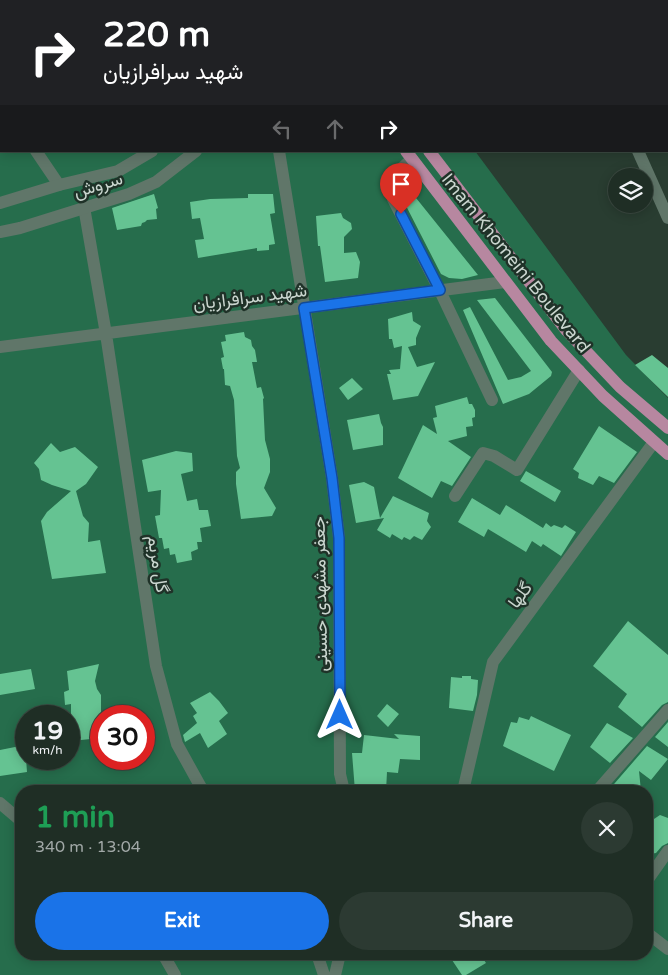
<!DOCTYPE html>
<meta charset="utf-8">
<style>
:root{--surface:#1f2e25;--page:#2c3a32;--text:#f1f3f6;--muted:#a1a8a7;--line:#3c4a42;--accent:#1a73e8}
body{margin:0;font-family:"Varela Round",Vazirmatn,sans-serif;background:var(--page);color:var(--text);height:100vh;display:flex;flex-direction:column;font-size:19px;white-space:nowrap}
*{box-sizing:border-box;margin:0}
p{font-size:16px;color:var(--muted)}
.icon{flex:none;width:28px;height:28px;fill:none;stroke:currentColor;stroke-width:2;stroke-linecap:round;stroke-linejoin:round}
.map{position:relative;flex:1;overflow:hidden}
.details{position:absolute;left:15px;top:785px;width:638px;height:175px;display:flex;flex-direction:column;background:var(--surface);border-radius:20px;box-shadow:0 2px 12px #0003,0 0 0 1px var(--line)}
.details>*{flex:none}
.hud{position:absolute;left:0px;top:0px;width:669px;height:152px;box-shadow:0 2px 12px #0003,0 0 0 1px var(--line);background:#202124;color:#fff;overflow:hidden}
.tools{position:absolute;left:608px;top:168px;display:grid;gap:10px}
.tools a{display:grid;place-items:center;width:45px;height:45px;border-radius:50%;background:var(--surface);box-shadow:0 2px 12px #0003,0 0 0 1px var(--line);font-size:25px}
.speed{position:absolute;left:15px;top:705px;display:flex;gap:10px;font-size:25px;font-weight:700;text-align:center}
.speed>*{display:grid;place-content:center;width:65px;height:65px;border-radius:50%;background:var(--surface);box-shadow:0 2px 12px #0003,0 0 0 1px var(--line);line-height:1}
.speed small{font-size:12px;font-weight:400}
.speed .limit{border:8px solid #d22;background:#fff;color:#111}
.pin{position:absolute;display:grid;place-items:center;width:42px;height:42px;color:#fff;margin:-51px -21px;border-radius:50% 50% 50% 0;rotate:-45deg;box-shadow:0 0 5px #0007}
.pin .icon{rotate:45deg}
.me{position:absolute;width:55px;margin:-28px;rotate:0deg;stroke-linejoin:round;filter:drop-shadow(0 0 4px #0008)}
.turn{display:flex;align-items:center;gap:18px;height:105px;padding:0 20px;font-size:22px}
.turn .icon{width:65px;height:65px;stroke-width:2.5}
.turn b{display:block;font-size:35px;line-height:42px}
.lanes{display:flex;align-items:center;height:48px;padding:0 20px;background:#0003;justify-content:center;gap:25px;direction:ltr}
.lanes .off{opacity:.35}
.round{display:grid;place-items:center;flex:none;width:52px;height:52px;border-radius:26px;background:var(--page)}
.headline{display:flex;align-items:center;justify-content:space-between;height:85px;padding:0 20px}
h1{font-size:30px;font-weight:800;line-height:38px;color:#1e9e55}
.primary-button{display:flex;gap:10px;margin-top:auto;padding:10px 20px}
.primary-button a{flex:1;height:58px;border-radius:30px;background:var(--accent);color:#fff;font-size:20px;font-weight:800;line-height:58px;text-align:center}
.primary-button a+a{background:var(--page);color:var(--text)}
.map>svg:first-child{display:block}
</style>
<div class="map">
<svg width="668" height="975" viewBox="0 0 668 975">
<rect width="100%" height="100%" fill="#293d31"/>
<path fill="#266d4c" fill-rule="evenodd" d="M0 0H363L364 1H1V151H475L626 355 668 398V975H0ZM26 716H69V759H26ZM101 716H144V759H101ZM21 791H646V954H21Z"/>
<path fill="#65c392" d="M404 183 478 275 462 279 449 278 441 274 401 196 400 186Z
M154 194 158 208 156 209 157 219 147 220 145 222 142 223 141 226 117 230 112 208Z
M248 194H273L275 213 270 214 275 244 269 245V250L257 251V248L198 258 195 240 204 239 200 218 192 219 190 202 210 199 248 198Z
M341 213 343 218 351 223 352 229 344 237V253L356 252 360 262 358 278 325 282 320 246H318L316 216Z
M495 298 552 372 551 376 529 394 503 404 463 310 470 307 508 380 521 377 531 371 477 300Z
M412 312 413 321 421 326 416 338V345L408 347 417 367 435 362 418 396 393 400 387 374H391L389 370 400 369 402 346 394 348 392 339H389L388 319Z
M244 332 245 337 251 340 252 346 255 350 257 362H252L257 388 261 387 264 398 263 399 265 440 270 459V472L264 488 276 508 272 516 241 519 236 484V472L240 468 237 456 234 400 230 386 225 385 224 369H223L221 358 224 357 221 342 226 341 225 335Z
M652 355 668 368V397L635 365Z
M352 378 363 389 348 400 339 388Z
M467 397 469 404H472L475 410V417L472 418 473 426 466 427 467 436 448 441 471 457 452 486 441 481 432 498 398 478 423 425 437 434 433 418 437 417 435 406Z
M379 414 381 423 383 427V445L353 450 347 420Z
M599 426 637 452 614 483 599 476 593 485 578 478 579 473 573 469Z
M51 443 60 452 75 447 98 467 86 484 76 491 83 516 89 523 88 542 100 540 106 573 52 579 41 521 47 512 71 491 52 485 41 480 39 469 34 463Z
M176 451 192 453 193 471 181 474 187 501 197 499 199 510H208L211 526 200 528 202 542H197L198 549 191 552 192 560 177 563 175 554 170 555 169 548 164 549 162 538H159L155 516 160 515 161 490 148 492 142 460Z
M526 471 561 491 555 502 520 481Z
M364 482 374 487 380 518 393 496 429 513 427 521 431 527 422 540 414 536 410 540 404 537 402 540 392 534 390 538 377 530 384 518 356 523 349 485Z
M472 498 500 515 506 505 543 528 546 523 551 527 554 525 562 528 565 525 576 532 561 556 543 544 541 547 532 541 526 552 488 529 484 537 458 522Z
M628 621 668 655V702L662 705 642 727 618 707 627 694 593 666Z
M99 664 95 681 97 689 101 695V738L71 741V704L65 705 64 692 69 690 67 671Z
M31 669 35 689 0 695V674Z
M462 676H471V679L478 680 477 695 473 711 449 708 451 677 462 678Z
M210 692 219 701 228 713 219 721 227 734 208 748 200 733 185 742 183 735 197 723 193 716 197 713 190 703Z
M387 704 399 714 388 727 377 716Z
M531 716 571 735 554 771 503 746 511 722 517 723 519 717 529 720Z
M668 722V747L655 737Z
M607 723 633 738 610 763 590 747Z
M394 734 420 736V760L400 759 398 773 387 772 386 791H355L352 753H362L364 735 399 739Z
M25 745 27 772 0 776V750Z
M647 746 668 759 651 780 639 771 641 791H608Z
M660 815 668 818V843L662 846 656 853 650 854 646 849V820L654 819Z
M448 954H480L486 963 466 975H462Z"/>
<g fill="none" stroke-linecap="round" stroke-linejoin="round">
<path stroke="#607669" stroke-width="12" d="M91 0 92 1
M570 0V1
M0 100 1 102
M36 151 59 185
M279 151 332 478 339 538 340 774 344 791
M638 151 668 218
M412 159C396 174 389 176 393 199L440 291 492 400
M84 207 106 334 156 666 177 744 203 791
M0 347 505 282
M455 496 483 453 494 456 517 470 579 370
M463 791 493 662 654 442
M597 791 668 710
M0 803 21 821
M646 882 668 851
M646 932 668 949
M163 954 175 975
M317 954 324 975
M561 955 562 954
M335 975 340 954"/>
<path stroke="#607669" stroke-width="12" d="M0 203 59 185 118 171 152 151
M0 232 20 228 129 194 156 182 196 151"/>
<path stroke="#b787a0" stroke-width="12" d="M291 0 292 1
M314 0 315 1
M406 151 551 341 603 396 668 454
M429 151 567 331 620 387 668 428"/>
</g>
<g fill="none" stroke-linecap="round" stroke-linejoin="round">
<defs>
<path id="route" d="M340 715 339 538 332 478 304 308 440 290 401 214"/>
</defs>
<use href="#route" stroke="#114b97" stroke-width="12"/>
<use href="#route" stroke="#1a73e8" stroke-width="9"/>
</g>
<g text-anchor="middle" dominant-baseline="central" stroke-width="5" stroke-linejoin="round" paint-order="stroke">
<g font-size="18" fill="#cad6cf" stroke="#1f3228">
<text transform="translate(98 185) rotate(-17)">سروش</text>
<text transform="translate(516 263) rotate(51)">Imam Khomeini Boulevard</text>
<text transform="translate(250 297) rotate(-7)">شهید سرافرازیان</text>
<text transform="translate(158 564) rotate(81)">گل مریم</text>
<text transform="translate(320 594) rotate(-91)">جعفر مشهدی حسینی</text>
<text transform="translate(520 595) rotate(-54)">گلها</text>
</g>
</g>
</svg>
<div class="tools">
<a><svg class="icon" aria-label="layers" viewBox="0 0 24 24"><path d="M12 4l9 5-9 5-9-5zM3 14l9 5 9-5"/></svg></a>
</div>
<div class="speed"><div>19<small>km/h</small></div><div class="limit">30</div></div>
<div class="pin" style="left:401px;top:214px;background:#d93025"><svg class="icon" aria-label="arrive" viewBox="0 0 24 24"><path d="M6 21V4h12l-3 4 3 4H6"/></svg></div>
<svg class="me" style="left:340px;top:715px" viewBox="-20 -20 40 40"><path d="M0-17L14 15 0 8-14 15z" fill="#1a73e8" stroke="#fff" stroke-width="4"/></svg>
<div class="hud">
<div class="turn"><svg class="icon" aria-label="right" viewBox="0 0 24 24"><path d="M7 20v-9h11M14 6l5 5-5 5"/></svg><div><b>220 m</b>شهید سرافرازیان</div></div>
<div class="lanes"><svg class="icon off" aria-label="left" viewBox="0 0 24 24"><path d="M17 20v-9H6M10 6l-5 5 5 5"/></svg><svg class="icon off" aria-label="ahead" viewBox="0 0 24 24"><path d="M12 20V5M6 11l6-6 6 6"/></svg><svg class="icon" aria-label="right" viewBox="0 0 24 24"><path d="M7 20v-9h11M14 6l5 5-5 5"/></svg></div>
</div>
<section class="details">
<div class="headline"><div><h1>1 min</h1><p>340 m · 13:04</p></div><a class="round"><svg class="icon" aria-label="close" viewBox="0 0 24 24"><path d="M6 6l12 12M18 6L6 18"/></svg></a></div>
<div class="primary-button"><a>Exit</a><a>Share</a></div>
</section>
</div>
